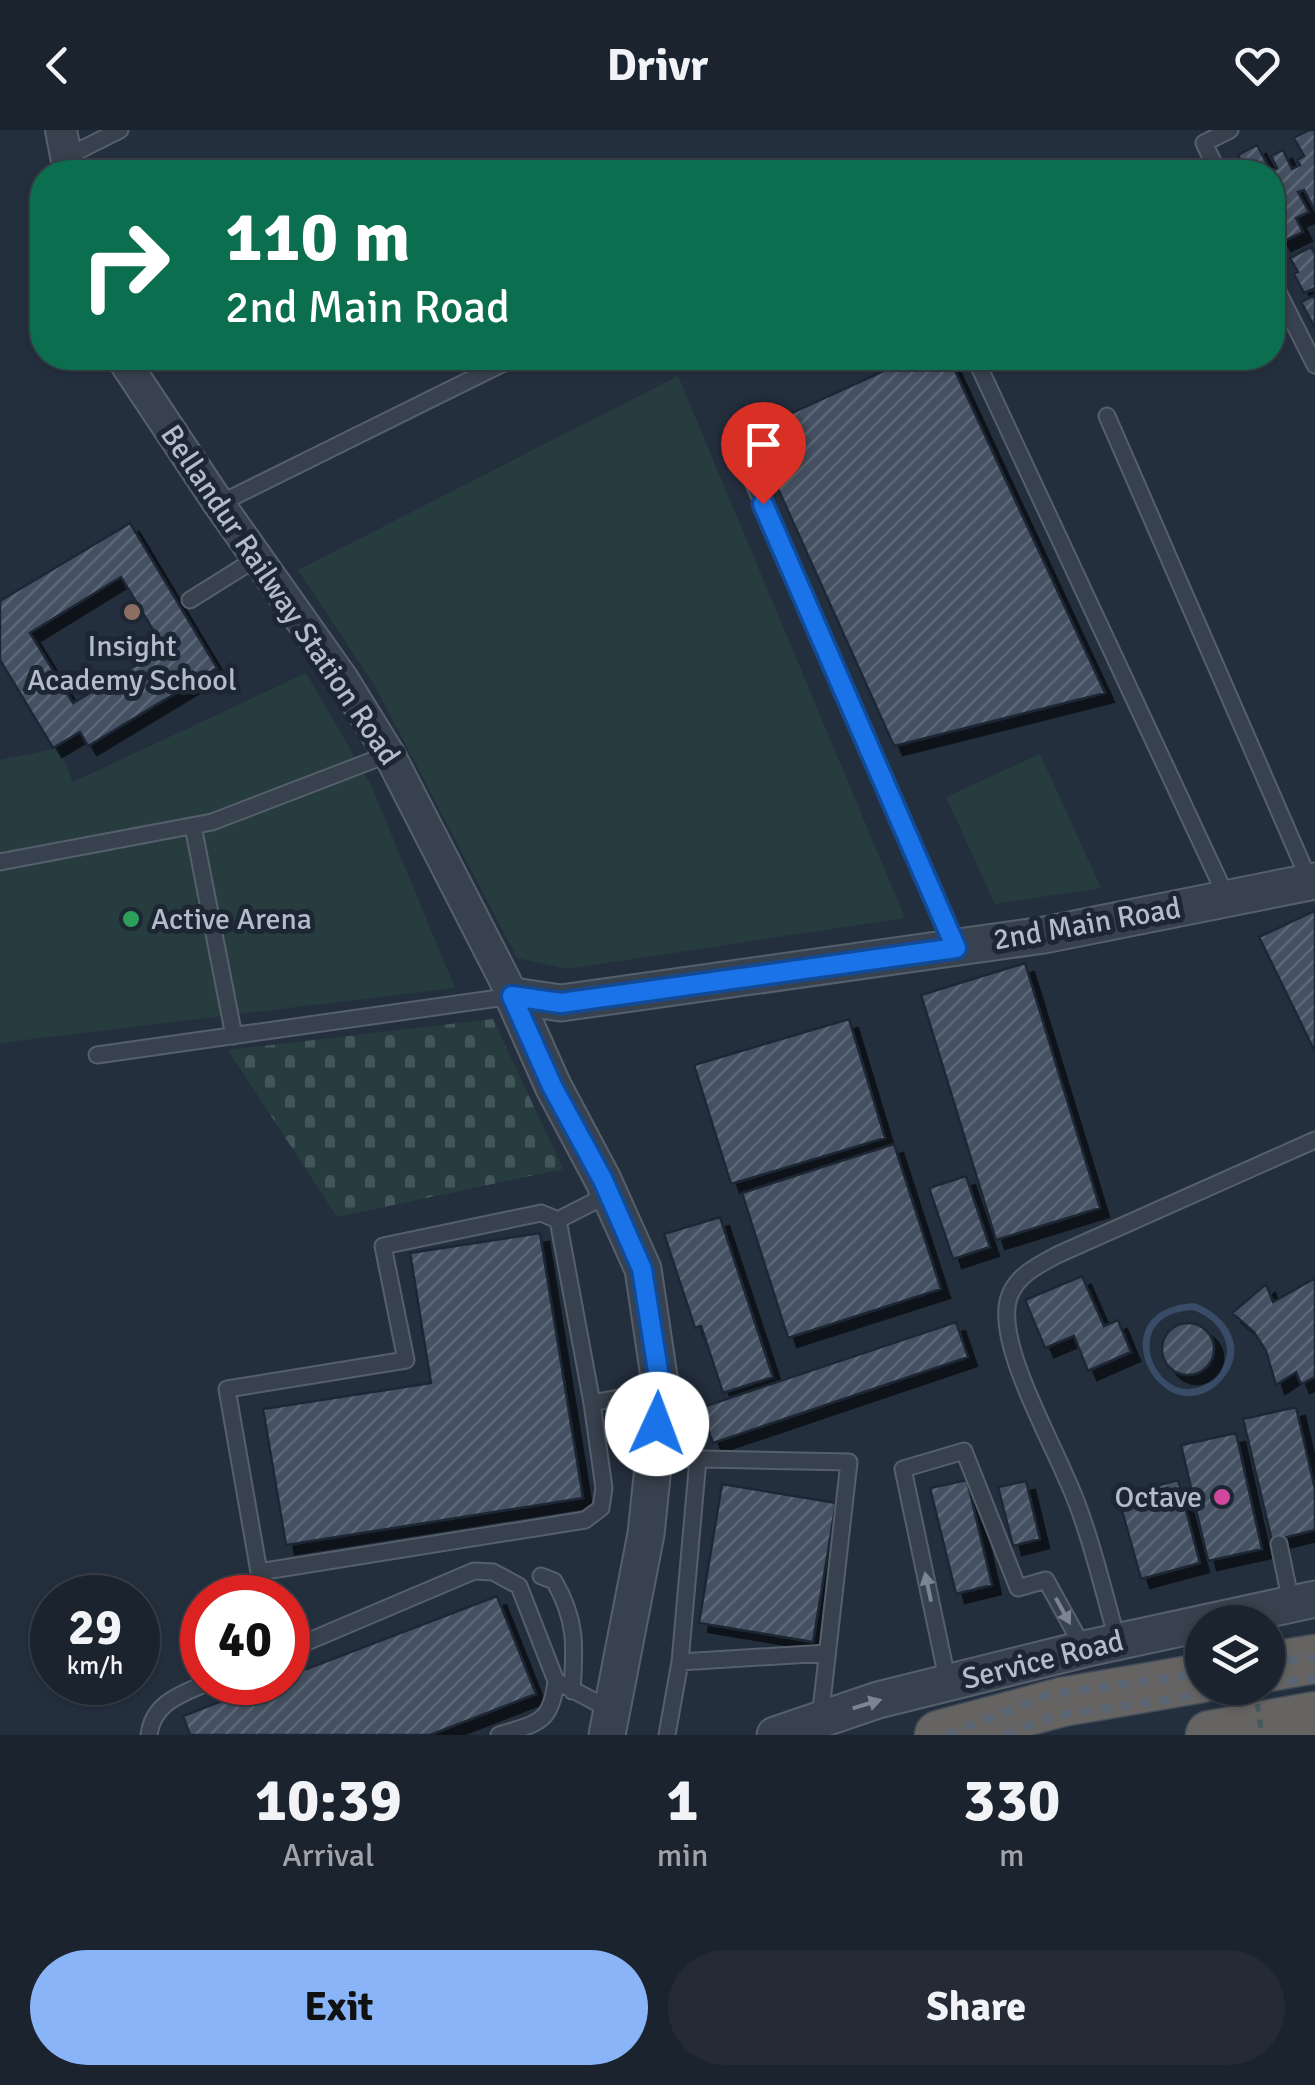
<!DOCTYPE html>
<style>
:root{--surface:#1b232e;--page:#242b36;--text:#f1f3f6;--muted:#a0a4aa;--line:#39404a;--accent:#8ab4f8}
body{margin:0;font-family:Signika,sans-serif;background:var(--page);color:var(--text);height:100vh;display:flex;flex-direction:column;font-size:38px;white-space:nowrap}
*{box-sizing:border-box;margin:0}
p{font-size:32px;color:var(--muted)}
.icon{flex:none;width:55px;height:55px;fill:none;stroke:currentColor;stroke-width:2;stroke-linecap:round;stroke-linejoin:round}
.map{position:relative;height:1605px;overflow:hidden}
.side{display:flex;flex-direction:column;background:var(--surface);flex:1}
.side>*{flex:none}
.hud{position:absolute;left:30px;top:30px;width:1255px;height:210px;border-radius:40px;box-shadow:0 2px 8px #0004,0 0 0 2px var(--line);background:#0b6e4f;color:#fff;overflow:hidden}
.buttons{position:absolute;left:1185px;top:1475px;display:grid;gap:20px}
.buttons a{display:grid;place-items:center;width:100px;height:100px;border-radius:50%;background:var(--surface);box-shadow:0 2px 8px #0004,0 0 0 2px var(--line);font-size:50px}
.speed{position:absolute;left:30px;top:1445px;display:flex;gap:20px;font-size:50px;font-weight:700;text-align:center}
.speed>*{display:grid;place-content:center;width:130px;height:130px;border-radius:50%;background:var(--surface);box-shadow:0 2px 8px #0004,0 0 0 2px var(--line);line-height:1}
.speed small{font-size:25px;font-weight:400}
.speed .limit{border:15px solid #d22;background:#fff;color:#111}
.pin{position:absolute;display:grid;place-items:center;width:85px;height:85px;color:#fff;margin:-102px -42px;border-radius:50% 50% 50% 0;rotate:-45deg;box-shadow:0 0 10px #0007}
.pin .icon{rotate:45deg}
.me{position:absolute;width:110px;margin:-55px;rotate:2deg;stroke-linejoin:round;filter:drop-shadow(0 0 8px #0008)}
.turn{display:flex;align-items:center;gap:35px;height:210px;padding:0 30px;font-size:45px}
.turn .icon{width:130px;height:130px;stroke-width:2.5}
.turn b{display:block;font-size:70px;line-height:85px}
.eta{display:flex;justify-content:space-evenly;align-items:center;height:170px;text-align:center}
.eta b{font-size:60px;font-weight:800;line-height:70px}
.button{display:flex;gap:20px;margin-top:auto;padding:20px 30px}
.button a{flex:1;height:115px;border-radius:60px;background:var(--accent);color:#111;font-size:40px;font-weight:800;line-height:115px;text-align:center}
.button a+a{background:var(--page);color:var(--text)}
header{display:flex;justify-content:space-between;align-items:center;height:130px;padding:0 30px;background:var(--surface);font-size:45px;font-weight:800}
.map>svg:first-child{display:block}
</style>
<header><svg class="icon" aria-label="back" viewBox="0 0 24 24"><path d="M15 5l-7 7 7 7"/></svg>Drivr<svg class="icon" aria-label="heart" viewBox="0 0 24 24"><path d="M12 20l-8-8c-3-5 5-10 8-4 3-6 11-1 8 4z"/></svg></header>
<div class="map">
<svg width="1315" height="1605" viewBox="0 0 1315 1605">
<defs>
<pattern id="cemetery-stones" width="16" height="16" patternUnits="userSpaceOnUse" patternTransform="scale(2.5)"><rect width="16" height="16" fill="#263c3f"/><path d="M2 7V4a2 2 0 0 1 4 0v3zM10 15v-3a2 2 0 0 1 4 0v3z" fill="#435659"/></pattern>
<pattern id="building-hatch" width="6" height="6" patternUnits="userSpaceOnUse" patternTransform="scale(2.5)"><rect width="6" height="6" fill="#455162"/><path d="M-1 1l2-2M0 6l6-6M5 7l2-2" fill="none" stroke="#5d6877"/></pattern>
<filter id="shadow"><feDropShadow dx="9" dy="9" stdDeviation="0" flood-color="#0009"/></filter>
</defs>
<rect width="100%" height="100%" fill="#242f3e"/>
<path fill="#263c3f" d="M678 246 905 788 567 839 517 828 376 558 298 440Z
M306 543 371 655 455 858 0 913V630L59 618 73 652Z
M1040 624 1101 758 995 774 946 667Z"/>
<path fill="url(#cemetery-stones)" d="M493 889 563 1039 337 1087 228 920Z"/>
<path fill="#394c67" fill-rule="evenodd" d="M1194 1173C1228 1185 1250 1220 1221 1251 1163 1310 1093 1179 1194 1173ZM1193 1180C1221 1189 1241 1222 1215 1247 1164 1295 1109 1184 1193 1180Z"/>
<path fill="url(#building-hatch)" stroke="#1f2835" stroke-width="2.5" fill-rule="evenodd" filter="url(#shadow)" d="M1309 0H1315V81L1304 60 1298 62 1309 82 1296 88 1303 102 1282 112 1276 100 1272 101V42L1232 41 1243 35 1238 25 1257 15 1271 41 1277 38 1271 26 1283 20 1292 39 1300 35 1297 30 1304 26 1294 8Z
M1311 117 1315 124V163L1313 159 1304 163 1294 144 1298 142 1290 128Z
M1315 165V198L1301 172Z
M912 228H949L1105 563 894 616 752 301Z
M130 393 217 538 88 616 80 602 53 618 0 530V471ZM121 447 164 518 73 573 30 503Z
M1314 781 1315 783V922L1259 807Z
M1025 833 1100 1078 996 1110 921 865Z
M849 889 885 1008 731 1054 694 935Z
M894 1014 941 1159 788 1208 742 1063Z
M966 1046 990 1117 953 1129 929 1058Z
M720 1087 773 1247 723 1263 701 1196 695 1198 664 1104Z
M540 1103 583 1368 286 1415 263 1279 431 1253 410 1123Z
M1082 1146 1104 1196 1118 1190 1131 1222 1088 1241 1074 1206 1045 1218 1025 1170Z
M1315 1148V1247L1301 1254 1296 1242 1276 1255 1266 1221 1254 1202 1232 1183 1266 1154 1273 1172Z
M956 1192 968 1227 713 1313 700 1278Z
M1162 1219a26 26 0 1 1 52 0a26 26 0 1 1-52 0Z
M1296 1277 1315 1359V1400L1272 1411 1243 1289Z
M1236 1303 1262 1419 1208 1431 1181 1315Z
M967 1350 992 1455 956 1464 930 1358Z
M1178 1350 1200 1433 1141 1449 1118 1366Z
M1026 1351 1040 1409 1013 1416 998 1357Z
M722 1354 836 1373 813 1512 699 1493Z
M497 1466 536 1564 430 1605H190L183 1586 271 1552H288V1546Z"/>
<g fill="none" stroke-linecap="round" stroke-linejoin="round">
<defs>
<path id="service" d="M68 26 120 0
M1218 42 1204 13 1230 0
M1272 150 1315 235
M975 228 1227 768
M1107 286 1310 752
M748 340 956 817
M219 374 514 228
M190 470 257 428
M193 696 234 906
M0 732 212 692 389 624
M97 925 513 866
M558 1090 592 1273 604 1358 601 1378 585 1390 259 1442 227 1259 406 1230 383 1116 541 1083 558 1090 609 1064
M592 1273 661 1260
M654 1328 849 1332 820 1589
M1279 1414 1291 1473
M541 1446 554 1451C577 1490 575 1517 572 1561
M1118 1512C1105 1468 1095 1422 1079 1379 1061 1326 1002 1230 1007 1178 1009 1150 1034 1137 1057 1125L1315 1010
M288 1520 474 1441 493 1442 519 1456 556 1551 611 1580
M680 1532 698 1329
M948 1553 903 1339 964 1321 1018 1458 1046 1450 1084 1519
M149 1605C153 1572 182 1564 209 1552
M499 1605C536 1593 551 1595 556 1551
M667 1605 680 1532 827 1523"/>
<path id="minor" d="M61 0 69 42
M122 228 219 374 342 548 389 624 513 866"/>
<path id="tertiary" d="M513 866 561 873 1044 805 1315 751
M513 866 553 956 603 1050 643 1139 661 1260 646 1404 607 1605
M775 1605 878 1570 1084 1519 1315 1469"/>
<path id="trunk" d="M1268 1537 1315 1529
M939 1605 1062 1572 1202 1548
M1210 1605 1315 1586"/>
</defs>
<use href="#service" stroke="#565f6c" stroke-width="19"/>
<use href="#minor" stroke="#565f6c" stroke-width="34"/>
<use href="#tertiary" stroke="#565f6c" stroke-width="39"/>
<use href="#trunk" stroke="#434c59" stroke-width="51"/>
<use href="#service" stroke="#38414e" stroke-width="15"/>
<use href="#minor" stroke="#38414e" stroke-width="30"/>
<use href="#tertiary" stroke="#38414e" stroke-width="35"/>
<use href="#trunk" stroke="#656462" stroke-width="48"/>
<path stroke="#5a6575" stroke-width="8" stroke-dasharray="10 10" stroke-linecap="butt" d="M1268 1533 1315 1527
M1268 1555 1315 1548
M947 1605 1048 1565 1202 1543
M1005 1605 1053 1586 1249 1558"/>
<path stroke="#44595c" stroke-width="5" stroke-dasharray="8 8" stroke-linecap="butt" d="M1255 1558 1262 1605"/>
</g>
<defs><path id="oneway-solid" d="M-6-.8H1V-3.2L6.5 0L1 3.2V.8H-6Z" transform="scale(2.5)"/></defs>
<g fill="#7c8592">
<use href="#oneway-solid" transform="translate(928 1457) rotate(-102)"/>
<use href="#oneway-solid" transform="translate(1063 1481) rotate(61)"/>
<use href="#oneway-solid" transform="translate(867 1574) rotate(-17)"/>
</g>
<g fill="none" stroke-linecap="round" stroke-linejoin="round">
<defs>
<path id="route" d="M657 1294 661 1260 642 1139 603 1050 552 956 512 866 561 873 956 818 763 374"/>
</defs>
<use href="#route" stroke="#114b97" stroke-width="25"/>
<use href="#route" stroke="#1a73e8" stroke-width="18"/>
</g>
<circle fill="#8d6e63" stroke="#1d2633" stroke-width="4" cx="132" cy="482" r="10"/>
<circle fill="#2e9e5b" stroke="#1d2633" stroke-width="4" cx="131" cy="789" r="10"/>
<circle fill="#d1479c" stroke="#1d2633" stroke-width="4" cx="1222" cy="1367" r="10"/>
<g text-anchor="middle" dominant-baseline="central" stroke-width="10" stroke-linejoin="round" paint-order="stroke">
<g font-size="30" fill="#b4bcc9" stroke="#1d2633">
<text transform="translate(280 465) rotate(56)">Bellandur Railway Station Road</text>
<text transform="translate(1087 794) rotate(-10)">2nd Main Road</text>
<text transform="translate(1043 1530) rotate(-14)">Service Road</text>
</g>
<g font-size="30" fill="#b4bcc9" stroke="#1d2633">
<text x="132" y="516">Insight<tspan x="132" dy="34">Academy School</tspan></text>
<text x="151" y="789" text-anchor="start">Active Arena</text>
<text x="1202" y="1367" text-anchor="end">Octave</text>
</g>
</g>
</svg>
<div class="buttons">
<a><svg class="icon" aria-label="layers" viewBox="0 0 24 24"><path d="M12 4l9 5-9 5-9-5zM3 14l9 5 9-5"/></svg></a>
</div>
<div class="speed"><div>29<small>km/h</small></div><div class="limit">40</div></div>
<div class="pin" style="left:763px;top:374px;background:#d93025"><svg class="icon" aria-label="arrive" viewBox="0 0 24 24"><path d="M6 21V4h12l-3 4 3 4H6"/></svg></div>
<svg class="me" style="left:657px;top:1294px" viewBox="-20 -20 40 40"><circle r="19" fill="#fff"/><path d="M0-13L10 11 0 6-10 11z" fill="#1a73e8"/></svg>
<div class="hud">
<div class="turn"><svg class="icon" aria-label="right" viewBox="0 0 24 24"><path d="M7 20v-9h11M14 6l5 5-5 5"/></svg><div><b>110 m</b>2nd Main Road</div></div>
</div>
</div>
<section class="side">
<div class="eta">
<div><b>10:39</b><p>Arrival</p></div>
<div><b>1</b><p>min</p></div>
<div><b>330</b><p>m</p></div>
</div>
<div class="button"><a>Exit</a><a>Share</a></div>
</section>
